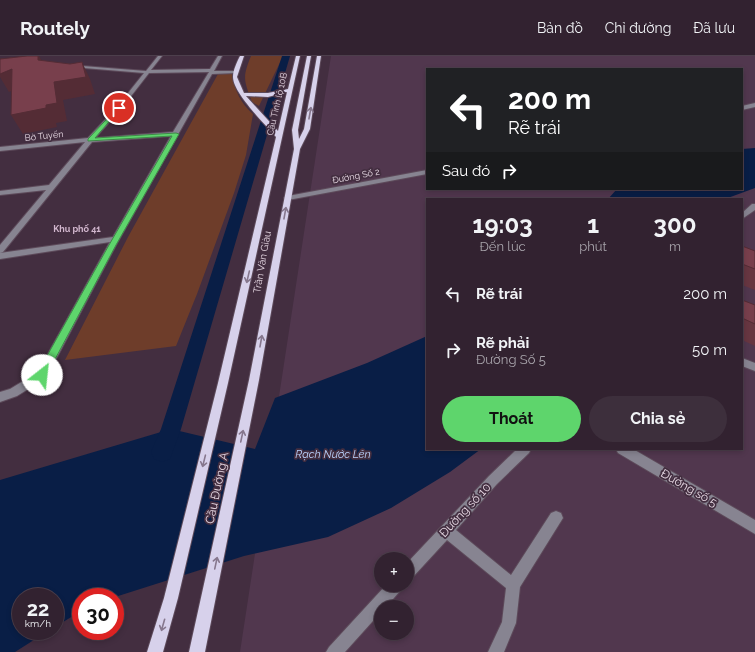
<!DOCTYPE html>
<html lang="vi">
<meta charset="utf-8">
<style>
:root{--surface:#322230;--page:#3d2f3c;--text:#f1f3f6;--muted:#a8a4ab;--line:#4d3f4c;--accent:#5ed56c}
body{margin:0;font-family:Raleway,sans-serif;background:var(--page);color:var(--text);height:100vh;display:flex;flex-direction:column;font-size:15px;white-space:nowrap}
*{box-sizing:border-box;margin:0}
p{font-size:13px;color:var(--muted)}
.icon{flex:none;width:22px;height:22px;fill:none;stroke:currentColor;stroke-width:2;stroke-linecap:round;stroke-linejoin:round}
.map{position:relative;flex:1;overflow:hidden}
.details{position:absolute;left:426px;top:142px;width:317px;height:252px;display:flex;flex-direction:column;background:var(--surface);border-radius:0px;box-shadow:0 2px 6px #0003,0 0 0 1px var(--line)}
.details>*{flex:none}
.guide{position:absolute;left:426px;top:12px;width:317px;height:122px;border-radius:0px;box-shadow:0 2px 6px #0003,0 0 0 1px var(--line);background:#202124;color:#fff;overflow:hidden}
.fabs{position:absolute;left:374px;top:496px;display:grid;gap:8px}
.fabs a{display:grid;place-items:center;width:40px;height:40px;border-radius:50%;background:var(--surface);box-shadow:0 2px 6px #0003,0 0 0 1px var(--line);font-size:20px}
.speed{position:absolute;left:12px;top:532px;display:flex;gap:8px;font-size:20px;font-weight:700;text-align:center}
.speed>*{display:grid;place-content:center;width:52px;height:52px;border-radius:50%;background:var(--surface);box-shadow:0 2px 6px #0003,0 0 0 1px var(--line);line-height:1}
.speed small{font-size:10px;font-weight:400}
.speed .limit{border:6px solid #d22;background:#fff;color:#111}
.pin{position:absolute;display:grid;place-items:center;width:34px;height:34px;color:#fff;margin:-17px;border:2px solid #fff;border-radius:50%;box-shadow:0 1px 4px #0007}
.me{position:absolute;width:44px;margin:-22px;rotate:29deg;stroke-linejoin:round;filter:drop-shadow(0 0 3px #0008)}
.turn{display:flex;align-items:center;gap:14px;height:84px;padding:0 16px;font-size:18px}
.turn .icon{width:52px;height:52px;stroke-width:2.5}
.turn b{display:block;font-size:28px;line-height:34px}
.then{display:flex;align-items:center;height:38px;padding:0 16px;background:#0003;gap:8px;font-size:15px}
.eta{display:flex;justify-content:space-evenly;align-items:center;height:68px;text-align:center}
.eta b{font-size:24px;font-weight:700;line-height:28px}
.primary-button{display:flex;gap:8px;margin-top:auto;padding:8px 16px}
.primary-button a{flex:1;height:46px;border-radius:24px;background:var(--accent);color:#111;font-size:16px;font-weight:700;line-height:46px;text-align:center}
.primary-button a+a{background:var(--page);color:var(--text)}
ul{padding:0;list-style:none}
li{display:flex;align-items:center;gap:12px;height:56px;padding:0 16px}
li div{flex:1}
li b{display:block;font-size:15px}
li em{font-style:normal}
header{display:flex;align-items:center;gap:24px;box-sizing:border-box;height:56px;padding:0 20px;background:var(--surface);border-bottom:1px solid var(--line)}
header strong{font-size:19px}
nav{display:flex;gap:22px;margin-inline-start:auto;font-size:14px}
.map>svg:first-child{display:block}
</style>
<header>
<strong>Routely</strong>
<nav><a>Bản đồ</a><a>Chỉ đường</a><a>Đã lưu</a></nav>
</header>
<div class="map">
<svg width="755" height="596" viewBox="0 0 755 596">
<rect width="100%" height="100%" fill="#432e40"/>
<path fill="#51374e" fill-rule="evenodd" d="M331 0H755V596H240ZM427 13H742V133H427ZM427 143H742V393H427ZM381 503H407V529H381ZM381 551H407V577H381Z"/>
<path fill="#6e3d2a" d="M251 0H283L259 50 252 46C244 24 242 22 251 0Z
M218 18H232C234 33 241 48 253 58L246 99 234 137 197 238 176 290 65 304 128 181Z"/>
<path fill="#091e46" d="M755 92V132L725 143H608L617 133H742V93Z
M427 280V393H481L450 416 391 452 328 481 244 500 115 541H81V555L55 571V541H21V575H48L15 596H0V424L171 373 255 393 275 342 367 307Z"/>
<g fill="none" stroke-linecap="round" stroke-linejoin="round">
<path fill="#091e46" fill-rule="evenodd" d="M282 0H290L181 373 170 403 162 406 154 403 151 396 161 373Z"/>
<defs>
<path id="minor" d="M158 0H162L151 14 210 13 218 0H222L214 15H236L238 16 236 17 212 18 116 189 46 322 17 340 0 346V336L10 333 38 316 110 186 0 203V197L113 181 171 80 92 86 3 196 0 197V189L46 134 0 139V135L49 129 85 86 0 95V91L88 82 117 51 144 17 72 11 70 9 146 15ZM209 16 173 76 95 82 121 53 149 17Z
M755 47V51L742 54V50Z
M427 114V118L288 144 284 142 288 140Z
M752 148H755V154L742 163V157Z
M742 302 755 307V315L742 310Z
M517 393H531L529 397 497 428 456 474 511 519 551 457 556 455 561 457 563 462 520 531 516 567 504 596H488L502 566 506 532 447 484 412 522 407 524V507L489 420Z
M616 393H633L755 464V478L618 397Z
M386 529H403L401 534 386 551H381V556L345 596H326L329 591Z"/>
<path id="major" d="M240 0H244L237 21 244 37H268L288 33 296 0H300L228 327 178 542 163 596H147L164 542 218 327 276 81C265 68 233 37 233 21 233 14 237 6 240 0ZM287 36 278 75 246 40 268 41Z
M307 0H311L298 74 299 83 304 73 317 0H321L310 73 300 93 259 324 205 596H189L249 324 294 93 292 74Z"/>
</defs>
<use href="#minor" stroke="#5d4a5a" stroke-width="2"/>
<use href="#major" stroke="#5d4a5a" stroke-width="2"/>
<use href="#minor" fill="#878491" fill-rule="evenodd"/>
<use href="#major" fill="#d7d1eb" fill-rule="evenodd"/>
</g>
<path fill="#673641" d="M742 190 755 195V234L742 229Z
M742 244 755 249V290L742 284Z"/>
<path fill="#542c35" d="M38 0H39L47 15 38 4Z
M82 6 90 23 95 38 63 44 67 65 56 67 57 71 23 78 11 59 46 49 54 26Z
M12 13 22 30 9 36 0 21V18Z"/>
<path fill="#783f4c" stroke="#542c35" d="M27 0H38V4L70 8 82 6 86 21 54 26 57 47 46 49V52L11 59 12 13 0 18V3Z
M742 190 755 195V213L742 208Z
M742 244 755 249V268L742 262Z"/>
<defs><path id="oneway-shaft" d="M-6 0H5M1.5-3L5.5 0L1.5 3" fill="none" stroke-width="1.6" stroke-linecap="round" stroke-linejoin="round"/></defs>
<g stroke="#86778d">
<use href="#oneway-shaft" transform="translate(310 57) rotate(-80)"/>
<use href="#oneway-shaft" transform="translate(285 157) rotate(-80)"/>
<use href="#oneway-shaft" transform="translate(248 221) rotate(103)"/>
<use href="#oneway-shaft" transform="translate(261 285) rotate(-80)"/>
<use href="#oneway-shaft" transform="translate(242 380) rotate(-78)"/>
<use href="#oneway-shaft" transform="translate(204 405) rotate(104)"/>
<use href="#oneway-shaft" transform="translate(216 507) rotate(-78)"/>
<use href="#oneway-shaft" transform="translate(163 569) rotate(106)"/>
</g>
<path fill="#5ed56c" stroke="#3d8a46" d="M119 50 120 53 95 82 176 77 179 78 116 189 45 322H38L37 319 38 316 109 189 172 80 88 85V83Z"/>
<g text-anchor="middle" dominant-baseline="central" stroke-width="3.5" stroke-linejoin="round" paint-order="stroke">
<g font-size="9" fill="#e8dae5" stroke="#432e40">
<text transform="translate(277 48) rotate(-77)">Cầu Tỉnh lộ 10B</text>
<text transform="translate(44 80) rotate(-6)">Bờ Tuyến</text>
<text transform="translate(356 120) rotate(-11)">Đường Số 2</text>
</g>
<g font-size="9" font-weight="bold" fill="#d1b6cd" stroke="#432e40">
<text x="77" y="173">Khu phố 41</text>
</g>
<g font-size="10" fill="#e8dae5" stroke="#432e40">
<text transform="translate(262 206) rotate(-80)">Trần Văn Giàu</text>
</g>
<g font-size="11" font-style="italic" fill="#bbd4ff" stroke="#432e40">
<text x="333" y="398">Rạch Nước Lên</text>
</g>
<g font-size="12" fill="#e8dae5" stroke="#432e40">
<text transform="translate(217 432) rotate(-78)">Cầu Đường A</text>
<text transform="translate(689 432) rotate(30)">Đường số 5</text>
<text transform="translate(465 454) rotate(-47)">Đường số 10</text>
</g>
</g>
</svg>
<div class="fabs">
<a>+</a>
<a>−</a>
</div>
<div class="speed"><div>22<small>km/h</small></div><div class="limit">30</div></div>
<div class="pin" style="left:119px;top:52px;background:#d93025"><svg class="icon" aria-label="arrive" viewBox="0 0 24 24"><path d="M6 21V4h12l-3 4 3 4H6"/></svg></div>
<svg class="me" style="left:42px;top:319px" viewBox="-20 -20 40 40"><circle r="19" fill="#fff"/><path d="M0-13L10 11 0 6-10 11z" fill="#5ed56c"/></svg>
<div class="guide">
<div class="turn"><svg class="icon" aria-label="left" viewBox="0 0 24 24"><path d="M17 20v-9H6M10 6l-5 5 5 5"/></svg><div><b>200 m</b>Rẽ trái</div></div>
<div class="then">Sau đó<svg class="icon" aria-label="right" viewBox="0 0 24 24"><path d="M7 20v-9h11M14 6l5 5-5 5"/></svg></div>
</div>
<section class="details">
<div class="eta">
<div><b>19:03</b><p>Đến lúc</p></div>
<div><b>1</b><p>phút</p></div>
<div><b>300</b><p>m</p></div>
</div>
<ul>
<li><svg class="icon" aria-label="left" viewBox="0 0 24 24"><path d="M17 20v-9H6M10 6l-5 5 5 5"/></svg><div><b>Rẽ trái</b></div><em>200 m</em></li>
<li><svg class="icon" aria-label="right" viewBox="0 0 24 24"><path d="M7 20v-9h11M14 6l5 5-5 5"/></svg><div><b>Rẽ phải</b><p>Đường Số 5</p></div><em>50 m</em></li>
</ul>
<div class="primary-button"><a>Thoát</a><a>Chia sẻ</a></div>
</section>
</div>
